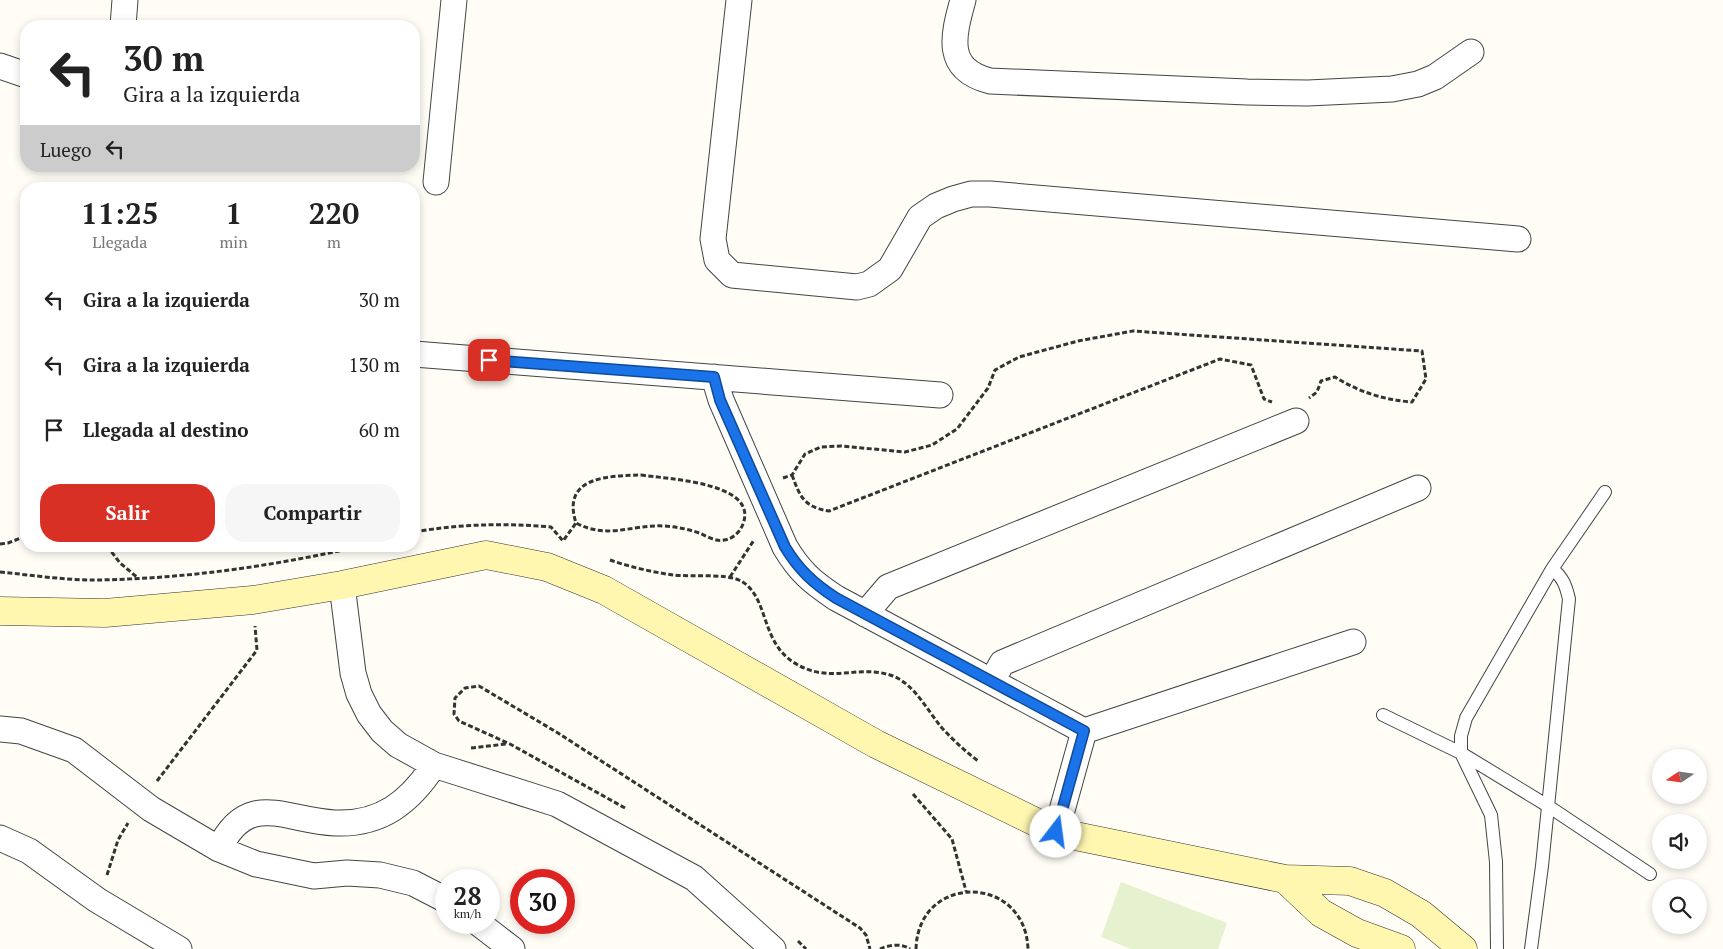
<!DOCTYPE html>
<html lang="es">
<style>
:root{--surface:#fff;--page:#f6f6f6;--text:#222;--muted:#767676;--accent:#d93025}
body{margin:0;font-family:"PT Serif",serif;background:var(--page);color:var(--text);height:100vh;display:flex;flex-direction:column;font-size:19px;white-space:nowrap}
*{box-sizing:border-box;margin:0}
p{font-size:16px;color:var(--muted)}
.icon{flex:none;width:28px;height:28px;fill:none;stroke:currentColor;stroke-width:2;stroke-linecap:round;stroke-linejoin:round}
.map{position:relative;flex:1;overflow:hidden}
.sheet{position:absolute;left:20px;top:182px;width:400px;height:370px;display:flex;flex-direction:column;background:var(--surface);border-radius:20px;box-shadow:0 2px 8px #0003}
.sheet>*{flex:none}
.hud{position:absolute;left:20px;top:20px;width:400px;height:152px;border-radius:20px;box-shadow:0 2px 8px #0003;background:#fff;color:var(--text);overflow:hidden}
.needle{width:32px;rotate:257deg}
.tools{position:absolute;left:1652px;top:749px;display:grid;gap:10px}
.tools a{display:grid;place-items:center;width:55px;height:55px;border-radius:50%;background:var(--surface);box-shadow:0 2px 8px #0003;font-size:25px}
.speed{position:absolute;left:435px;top:869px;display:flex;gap:10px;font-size:25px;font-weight:700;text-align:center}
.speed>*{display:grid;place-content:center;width:65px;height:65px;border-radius:50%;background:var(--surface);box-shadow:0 2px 8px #0003;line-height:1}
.speed small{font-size:12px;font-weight:400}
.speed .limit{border:8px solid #d22;background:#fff;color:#111}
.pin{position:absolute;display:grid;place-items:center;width:42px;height:42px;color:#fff;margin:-21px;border-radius:10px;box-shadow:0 2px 8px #0006}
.me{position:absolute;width:55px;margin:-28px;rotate:15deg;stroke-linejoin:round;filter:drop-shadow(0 0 4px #0008)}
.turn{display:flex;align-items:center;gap:18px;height:105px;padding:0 20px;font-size:22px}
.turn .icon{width:65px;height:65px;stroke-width:2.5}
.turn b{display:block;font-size:35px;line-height:42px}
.then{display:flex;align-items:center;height:48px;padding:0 20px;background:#0003;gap:10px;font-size:19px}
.eta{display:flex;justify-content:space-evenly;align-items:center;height:85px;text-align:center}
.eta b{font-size:30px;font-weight:800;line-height:35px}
.button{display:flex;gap:10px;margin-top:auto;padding:10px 20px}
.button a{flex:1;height:58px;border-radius:20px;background:var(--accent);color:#fff;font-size:20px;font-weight:800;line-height:58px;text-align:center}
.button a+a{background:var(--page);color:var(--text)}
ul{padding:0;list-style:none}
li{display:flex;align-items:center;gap:15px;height:65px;padding:0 20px}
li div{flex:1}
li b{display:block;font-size:19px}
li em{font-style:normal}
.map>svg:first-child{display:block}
</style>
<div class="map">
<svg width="1723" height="949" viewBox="0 0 1723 949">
<rect width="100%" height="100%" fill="#fffdf5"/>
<path fill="#e6f2cf" d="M1121 882 1227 923 1218 949H1131L1101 937Z"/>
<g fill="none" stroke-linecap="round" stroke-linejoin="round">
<defs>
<path id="lane" d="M1383 715 1461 753 1548 806 1650 874
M1497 949 1496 862 1491 815 1461 753V736L1466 718 1552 569 1605 492
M1531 949 1542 866 1569 599C1566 586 1563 577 1552 569"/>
<path id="street" d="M739 0 713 239 717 260 732 275 857 287 869 284 890 269 920 217 936 206 953 199 971 194H990L1518 239
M963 0C953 36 944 69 990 81L1247 92 1308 93 1392 89 1418 84 1435 77 1471 52
M123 26 125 0
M0 66 26 75
M436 182 454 0
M414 354 940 395
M714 377 721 400 785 547C800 572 812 582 836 598L1084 731 1056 832
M342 585 353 673 359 694 369 714 382 731 398 745 434 765 557 804 694 878 773 949
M865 614 888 587 1296 421
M992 681 1002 663 1418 488
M0 729 21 731 74 750 151 809 219 849 256 864 314 876 347 873 380 875 413 883 446 900
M1084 731 1353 642
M0 838 29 851 97 900 179 949
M219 849C248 789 285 821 335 823 381 825 410 802 434 765
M477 922 512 949"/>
<path id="secondary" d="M0 611 105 613 253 600 342 585 486 555 547 567 604 590 876 744 1056 832 1285 879 1350 881 1385 893 1421 914 1463 949
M1285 879 1321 913 1357 933 1401 949"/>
</defs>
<use href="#lane" stroke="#444" stroke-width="14"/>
<use href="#street" stroke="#444" stroke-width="27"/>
<use href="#secondary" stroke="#333" stroke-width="29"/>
<path stroke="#333" stroke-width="3" stroke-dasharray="5 2.5" stroke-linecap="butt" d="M641 475C666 479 759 482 743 524 740 532 733 539 724 540 715 542 707 536 699 533 688 529 677 527 665 526 632 524 608 540 576 523 561 476 609 476 641 475Z
M792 475C800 497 804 507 829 511L1220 359 1251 365 1264 399 1272 402
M783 478 792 475 805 454 821 447 841 446 905 452 932 445 957 429 988 388 995 370 1019 357 1078 341 1133 331 1422 351 1426 379 1412 402C1384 400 1359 392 1335 377L1321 381 1317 392 1309 398
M414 532C460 524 504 523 551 527L563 541 576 523
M0 544 8 543 26 536
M107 546 120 563 138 578
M610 560C630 567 652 572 673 575 692 577 726 573 741 581 769 597 760 640 793 662 830 686 857 663 893 676 915 685 927 710 942 728 953 740 965 751 978 761
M0 572C31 575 63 580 94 580 184 579 274 566 361 546
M730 577 754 540
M471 748 506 744
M157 781 257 650 255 626
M913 794 952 839 966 891
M625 808 510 744 459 721 454 714 455 698 465 688 479 686 558 733 860 928 866 935 870 949
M107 875 118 840 128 823
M798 941 806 949
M880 949C888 945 902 943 910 949
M916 949C918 873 1025 873 1028 949"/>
<use href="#lane" stroke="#fff" stroke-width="12"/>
<use href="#street" stroke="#fff" stroke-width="25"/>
<use href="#secondary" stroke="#fff6b0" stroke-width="28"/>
</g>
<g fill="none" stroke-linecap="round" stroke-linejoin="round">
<defs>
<path id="route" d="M489 360 714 377 720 400 785 547C799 570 813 583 836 598L1084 731 1056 832"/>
</defs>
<use href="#route" stroke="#114b97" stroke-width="12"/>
<use href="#route" stroke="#1a73e8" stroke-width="9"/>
</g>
</svg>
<div class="tools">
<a><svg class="needle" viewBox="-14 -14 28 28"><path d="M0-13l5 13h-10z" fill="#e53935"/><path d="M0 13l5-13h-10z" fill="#767676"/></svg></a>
<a><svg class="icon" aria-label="sound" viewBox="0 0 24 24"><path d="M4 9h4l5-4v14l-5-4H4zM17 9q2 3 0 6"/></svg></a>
<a><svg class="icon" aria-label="search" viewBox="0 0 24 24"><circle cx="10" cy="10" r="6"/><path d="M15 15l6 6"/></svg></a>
</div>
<div class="speed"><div>28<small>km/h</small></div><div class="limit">30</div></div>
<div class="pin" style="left:489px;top:360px;background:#d93025"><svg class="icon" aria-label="arrive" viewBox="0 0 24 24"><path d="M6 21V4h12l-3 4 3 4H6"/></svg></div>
<svg class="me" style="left:1056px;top:832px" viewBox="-20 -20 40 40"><circle r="19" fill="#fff"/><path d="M0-13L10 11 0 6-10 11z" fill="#1a73e8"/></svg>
<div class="hud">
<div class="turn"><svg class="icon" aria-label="left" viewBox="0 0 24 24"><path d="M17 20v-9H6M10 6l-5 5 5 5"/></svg><div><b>30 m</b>Gira a la izquierda</div></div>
<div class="then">Luego<svg class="icon" aria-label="left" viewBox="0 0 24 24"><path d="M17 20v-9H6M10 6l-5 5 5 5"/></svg></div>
</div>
<section class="sheet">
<div class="eta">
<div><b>11:25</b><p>Llegada</p></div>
<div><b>1</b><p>min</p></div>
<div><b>220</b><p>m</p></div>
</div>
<ul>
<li><svg class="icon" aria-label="left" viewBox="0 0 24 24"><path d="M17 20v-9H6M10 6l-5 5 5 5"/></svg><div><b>Gira a la izquierda</b></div><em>30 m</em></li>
<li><svg class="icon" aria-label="left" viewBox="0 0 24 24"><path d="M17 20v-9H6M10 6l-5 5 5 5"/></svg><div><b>Gira a la izquierda</b></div><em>130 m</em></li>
<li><svg class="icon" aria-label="arrive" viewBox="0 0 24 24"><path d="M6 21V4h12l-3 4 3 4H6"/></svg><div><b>Llegada al destino</b></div><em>60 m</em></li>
</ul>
<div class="button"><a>Salir</a><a>Compartir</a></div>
</section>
</div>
